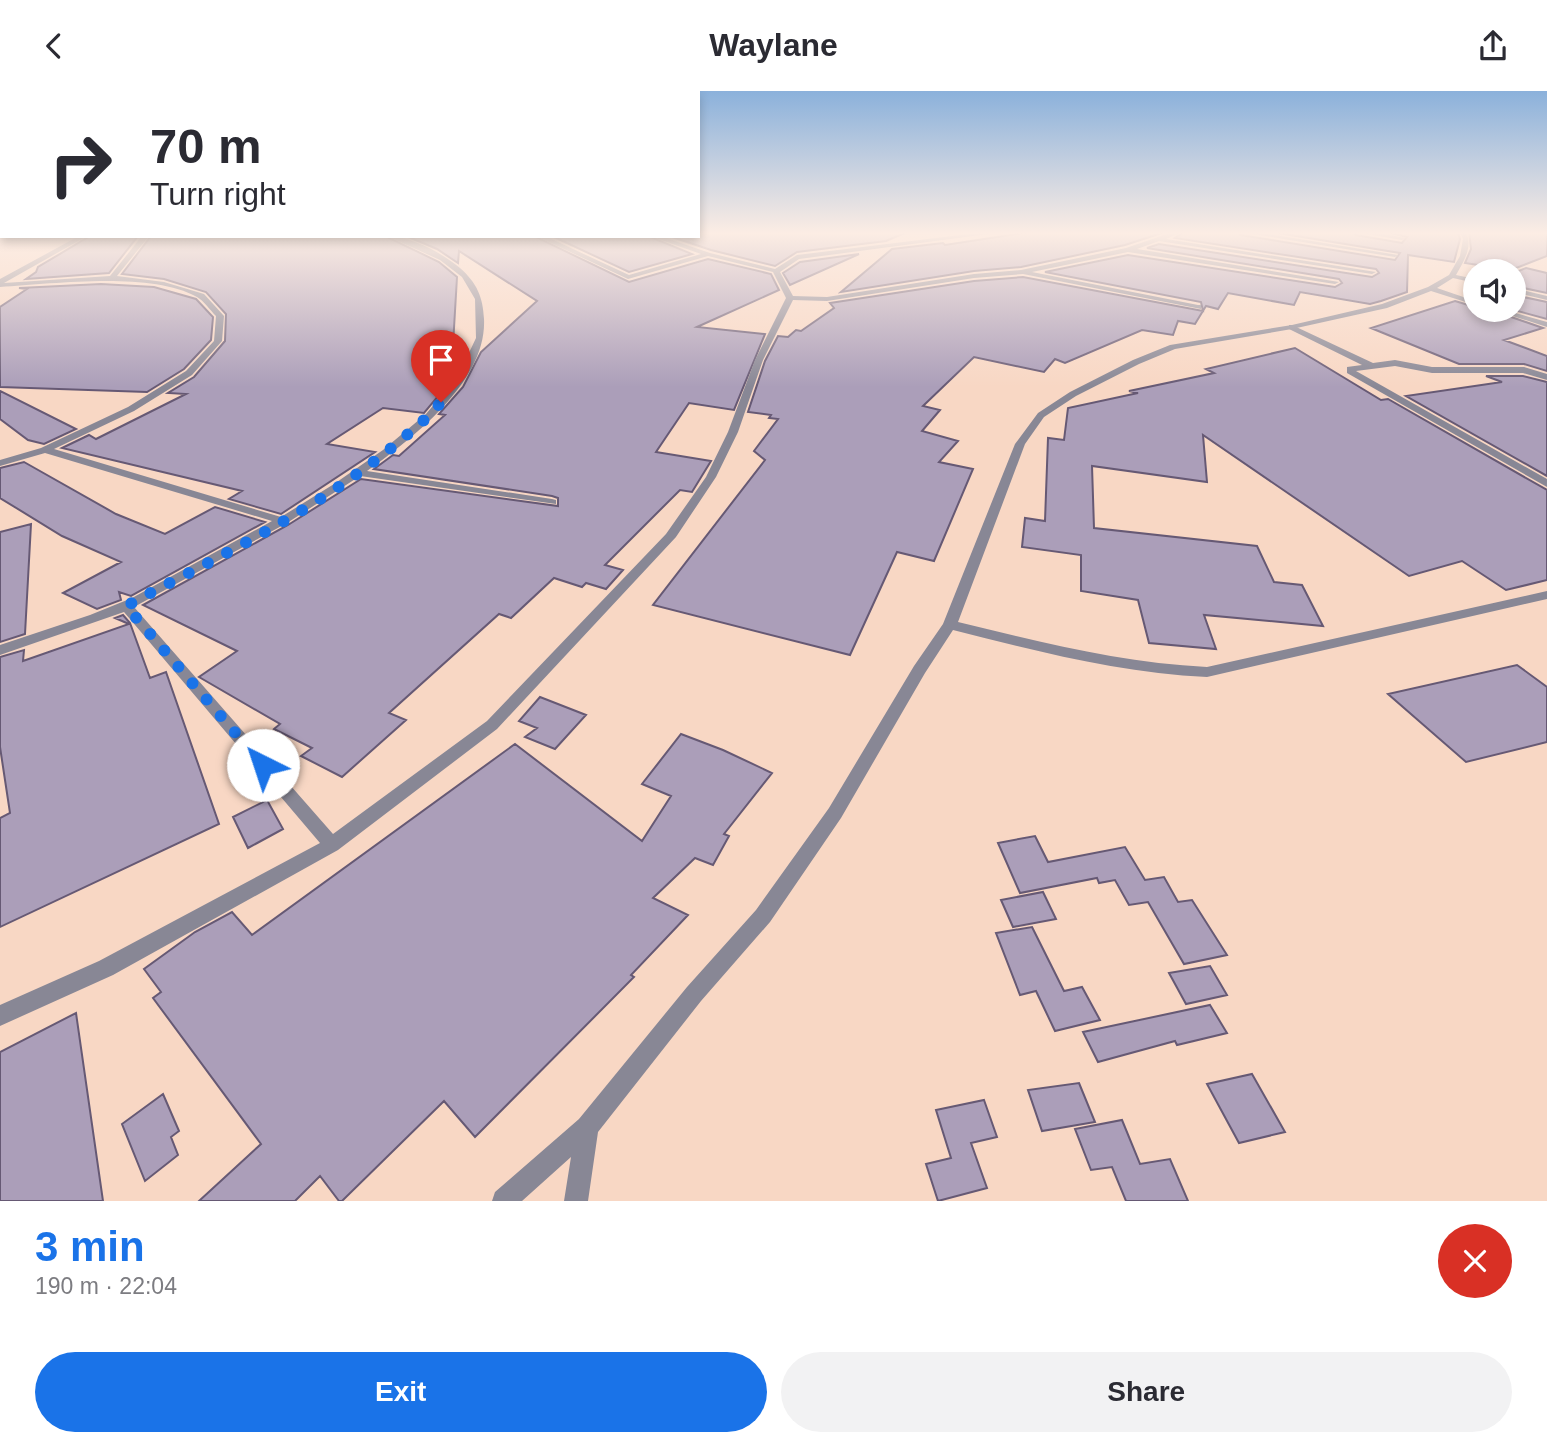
<!DOCTYPE html>
<meta charset="utf-8">
<style>
:root{--surface:#fff;--page:#f2f2f3;--text:#2b2b33;--muted:#7c7c81;--accent:#1a73e8}
body{margin:0;font-family:Arial,sans-serif;background:var(--page);color:var(--text);height:100vh;display:flex;flex-direction:column;font-size:26px;white-space:nowrap}
*{box-sizing:border-box;margin:0}
p{font-size:23px;color:var(--muted)}
.icon{flex:none;width:38px;height:38px;fill:none;stroke:currentColor;stroke-width:2;stroke-linecap:round;stroke-linejoin:round}
.map{position:relative;height:1110px;overflow:hidden}
.side{display:flex;flex-direction:column;background:var(--surface);flex:1}
.side>*{flex:none}
.guide{position:absolute;left:0px;top:0px;width:700px;height:147px;box-shadow:0 4px 10px #0003;background:#fff;color:var(--text);overflow:hidden}
.fabs{position:absolute;left:1463px;top:168px;display:grid;gap:14px}
.fabs a{display:grid;place-items:center;width:63px;height:63px;border-radius:50%;background:var(--surface);box-shadow:0 4px 10px #0003;font-size:35px}
.pin{position:absolute;display:grid;place-items:center;width:60px;height:60px;color:#fff;margin:-72px -30px;border-radius:50% 50% 50% 0;rotate:-45deg;box-shadow:0 0 7px #0007}
.pin .icon{rotate:45deg}
.me{position:absolute;width:77px;margin:-38px;rotate:319deg;stroke-linejoin:round;filter:drop-shadow(0 0 5px #0008)}
.turn{display:flex;align-items:center;gap:24px;height:147px;padding:0 35px;font-size:32px}
.turn .icon{width:91px;height:91px;stroke-width:2.5}
.turn b{display:block;font-size:49px;line-height:60px}
.round{display:grid;place-items:center;flex:none;width:74px;height:74px;border-radius:37px;background:var(--page)}
.headline{display:flex;align-items:center;justify-content:space-between;height:119px;padding:0 35px}
h1{font-size:42px;font-weight:700;line-height:52px;color:var(--accent)}
.button{display:flex;gap:14px;margin-top:auto;padding:14px 35px}
.button a{flex:1;height:80px;border-radius:42px;background:var(--accent);color:#fff;font-size:28px;font-weight:700;line-height:80px;text-align:center}
.button a+a{background:var(--page);color:var(--text)}
header{display:flex;justify-content:space-between;align-items:center;height:91px;padding:0 35px;background:var(--surface);font-size:32px;font-weight:700}
.map>svg:first-child{display:block}
</style>
<header><svg class="icon" aria-label="back" viewBox="0 0 24 24"><path d="M15 5l-7 7 7 7"/></svg>Waylane<svg class="icon" aria-label="share" viewBox="0 0 24 24"><path d="M12 15V3M7 8l5-5 5 5M5 13v7h14v-7"/></svg></header>
<div class="map">
<svg width="1547" height="1110" viewBox="0 0 1547 1110">
<rect width="100%" height="100%" fill="#f8d7c4"/>
<path fill="#ab9eb9" stroke="#665974" stroke-width="2" d="M698 141H907L886 150 797 161 775 175 711 159 669 145H698Z
M1029 141H1165L1125 154 1021 176 974 180 841 201 892 158 943 152 945 154Z
M1184 141H1238L1241 144 1395 169 1400 162 1272 141H1353L1356 144 1402 152 1407 146 1387 141H1458L1460 148 1454 171 1408 164 1407 201 1381 210 1370 213 1300 201 1294 214 1228 202 1218 218 1206 215 1195 233 1178 230 1173 244 1142 239 1065 272 1055 268 1044 281 974 266 923 315 940 319 922 340 958 350 939 371 973 378 934 470 897 461 850 564 653 514 765 369 754 360 778 328 769 327 771 324 748 321 765 270 778 245 788 246 796 239 801 240 834 217 830 212 974 190 1023 186 1203 220 1201 211 1045 181 1128 164 1335 196 1342 192 1339 188 1147 157 1159 153 1372 186 1379 182 1376 178 1175 147Z
M1469 141H1547V165L1511 179 1465 172 1471 158Z
M90 145H138L109 182 26 188 36 181 38 176Z
M151 145H385L439 171 457 186 451 288 455 285 424 322 383 317 327 353 375 361 281 423 229 408 242 400 62 357 89 344 96 348 186 303 168 302 194 286 225 250 226 223 206 201 164 188 122 183Z
M406 145H534L629 191 708 168 771 183 779 199 697 236 765 243 734 319 689 312 656 361 711 370 692 401 680 399 605 474 623 479 606 498 586 492 582 496 554 487 511 527 499 523 389 622 406 629 342 686 301 665 312 657 274 638 280 633 199 586 237 560 143 514 288 434 361 388 558 415V407L552 405 374 378 393 364 399 365 445 324 439 323 463 296 481 261 537 210 459 160 458 172 437 158Z
M552 145H648L692 163 629 181Z
M859 163 790 194 783 182 800 171Z
M1526 177 1547 182V202L1514 195V182Z
M101 193 154 196 196 208 213 226 211 249 184 278 147 301 0 296V216L27 198 19 197Z
M1514 204 1547 211V228L1514 219Z
M1455 210 1475 216V219H1491L1543 237 1504 249 1547 265V280L1524 273H1459L1371 237Z
M1295 257 1381 309 1388 308 1547 399V489L1506 499 1462 470 1409 485 1203 344 1207 391 1092 375 1094 437 1257 455 1274 491 1302 494 1323 535 1204 524 1216 558 1149 552 1138 509 1081 500V464L1022 456 1025 427 1045 430 1048 347 1064 349 1068 317 1138 302 1129 300 1214 282 1206 278Z
M1486 285H1523L1547 291V385L1406 305 1502 291Z
M0 300 76 338 44 353 28 349 0 328Z
M24 371 116 423 165 443 215 416 265 431 131 505 119 501 121 509 97 518 63 502 121 471 62 445 0 407V377Z
M31 433 25 543 0 551V441Z
M123 524 130 532 150 587 166 581 219 733 0 836V727L10 722 0 656V566L24 559 23 570 129 533 115 527Z
M1517 574 1547 596V651L1466 671 1388 603Z
M540 606 586 624 555 658 525 646 537 637 519 630Z
M681 643 723 659 772 682 724 743 729 745 713 774 695 767 653 807 688 824 631 884 634 886 475 1046 444 1010 342 1110H339L320 1085 295 1110H199L261 1053 153 907 161 901 144 878 195 841 232 821 252 844 515 653 642 750 671 705 642 693Z
M267 709 283 738 248 757 233 726Z
M1035 745 1048 771 1125 756 1145 789 1164 786 1178 811 1192 809 1227 864 1184 873 1148 811 1129 814 1115 789 1099 792 1097 787 1020 802 998 752Z
M1043 801 1056 828 1013 836 1001 809Z
M1032 836 1064 900 1082 896 1100 929 1055 940 1036 900 1020 904 996 842Z
M1210 875 1227 904 1186 913 1169 882Z
M1210 914 1227 942 1177 954 1175 950 1098 971 1083 941Z
M76 922 103 1110H0V961Z
M1252 983 1285 1041 1239 1052 1207 993Z
M1079 992 1095 1031 1042 1040 1028 999Z
M163 1003 179 1040 171 1046 178 1064 145 1090 122 1033Z
M984 1009 997 1046 971 1052 987 1097 938 1110 926 1073 951 1067 936 1019Z
M1122 1029 1140 1073 1170 1068 1188 1110H1126L1112 1076 1091 1079 1075 1038Z"/>
<g fill="none" stroke-linecap="round" stroke-linejoin="round">
<path fill="#888795" fill-rule="evenodd" d="M1292 234 1373 272 1395 269 1432 276H1524L1547 283V289L1523 282H1432L1395 275 1356 280 1547 388V396L1347 282V276L1362 274 1289 238V234Z"/>
<path fill="#888795" fill-rule="evenodd" d="M985 141H1003L799 168 780 181 793 205 827 206 974 183 1021 179 1126 157 1173 141H1182L1166 148 1376 181 1372 183 1159 150 1137 158 1339 191 1335 193 1128 161 1032 181 1198 214H1201V218L1023 183 974 187 827 210 793 209 763 269 738 341 716 386 676 446 497 638 338 759 113 884 0 935V914L99 870 320 752 124 521 0 564V554L90 524 132 507 272 430 45 362 0 375V369L41 357 128 316 186 280 214 250 216 225C210 219 204 210 197 206 150 180 54 193 0 196V188L79 145H87L4 192 110 185 142 145H149L117 185 164 191 204 203 224 225 222 250 192 284 134 320 54 358 281 426 334 393 383 359 426 323 458 285 476 247 475 208 462 186 440 169 387 145C411 145 442 162 460 177 477 192 483 206 484 228 487 290 413 347 367 380L552 408 556 409V413L360 385 287 432 134 516 333 743 487 630 666 443 706 386 728 341 755 269 786 207 773 181 708 165 628 188 536 145H545L629 184 701 163 650 145H660L710 162 775 178 797 164Z
M1241 141H1256L1398 164 1395 166Z
M1356 141H1373L1405 147 1402 149Z
M1460 141H1466C1473 156 1464 170 1456 184L1475 188V192L1453 187 1437 197 1475 210V214L1431 200 1387 217 1292 238 1175 258 1139 273 1076 305 1044 326 1025 353 958 531C1040 551 1122 572 1207 576L1547 500V508L1207 586C1120 582 1037 560 953 539L925 582 841 727 770 831 701 910 598 1041 588 1110H564L571 1066 522 1110H492L495 1101 579 1028 687 896 756 819 829 717 914 575 943 533 1015 353 1038 322 1070 301 1133 269 1170 254 1292 234 1382 213 1428 196 1449 184 1460 165 1463 148Z
M1514 197 1547 205V209L1514 201Z
M1494 219H1505L1547 231V236Z"/>
</g>
<linearGradient id="sky" x2="0" y2="1"><stop stop-color="#8bb1db"/><stop offset="0.48" stop-color="#fcede4"/><stop offset="1" stop-color="#fcede4" stop-opacity="0"/></linearGradient>
<rect width="1547" height="296" fill="url(#sky)"/>
<g fill="none" stroke-linecap="round" stroke-linejoin="round">
<path stroke="#1a73e8" stroke-width="12" stroke-dasharray="0 21.6" d="M263 674 126 515C216 467 311 422 390 358 408 343 426 329 441 311"/>
</g>
</svg>
<div class="fabs">
<a><svg class="icon" aria-label="sound" viewBox="0 0 24 24"><path d="M4 9h4l5-4v14l-5-4H4zM17 9q2 3 0 6"/></svg></a>
</div>
<div class="pin" style="left:441px;top:311px;background:#d93025"><svg class="icon" aria-label="arrive" viewBox="0 0 24 24"><path d="M6 21V4h12l-3 4 3 4H6"/></svg></div>
<svg class="me" style="left:263px;top:674px" viewBox="-20 -20 40 40"><circle r="19" fill="#fff"/><path d="M0-13L10 11 0 6-10 11z" fill="#1a73e8"/></svg>
<div class="guide">
<div class="turn"><svg class="icon" aria-label="right" viewBox="0 0 24 24"><path d="M7 20v-9h11M14 6l5 5-5 5"/></svg><div><b>70 m</b>Turn right</div></div>
</div>
</div>
<section class="side">
<div class="headline"><div><h1>3 min</h1><p>190 m · 22:04</p></div><a class="round" style="background:#d93025;color:#fff"><svg class="icon" aria-label="close" viewBox="0 0 24 24"><path d="M6 6l12 12M18 6L6 18"/></svg></a></div>
<div class="button"><a>Exit</a><a>Share</a></div>
</section>
